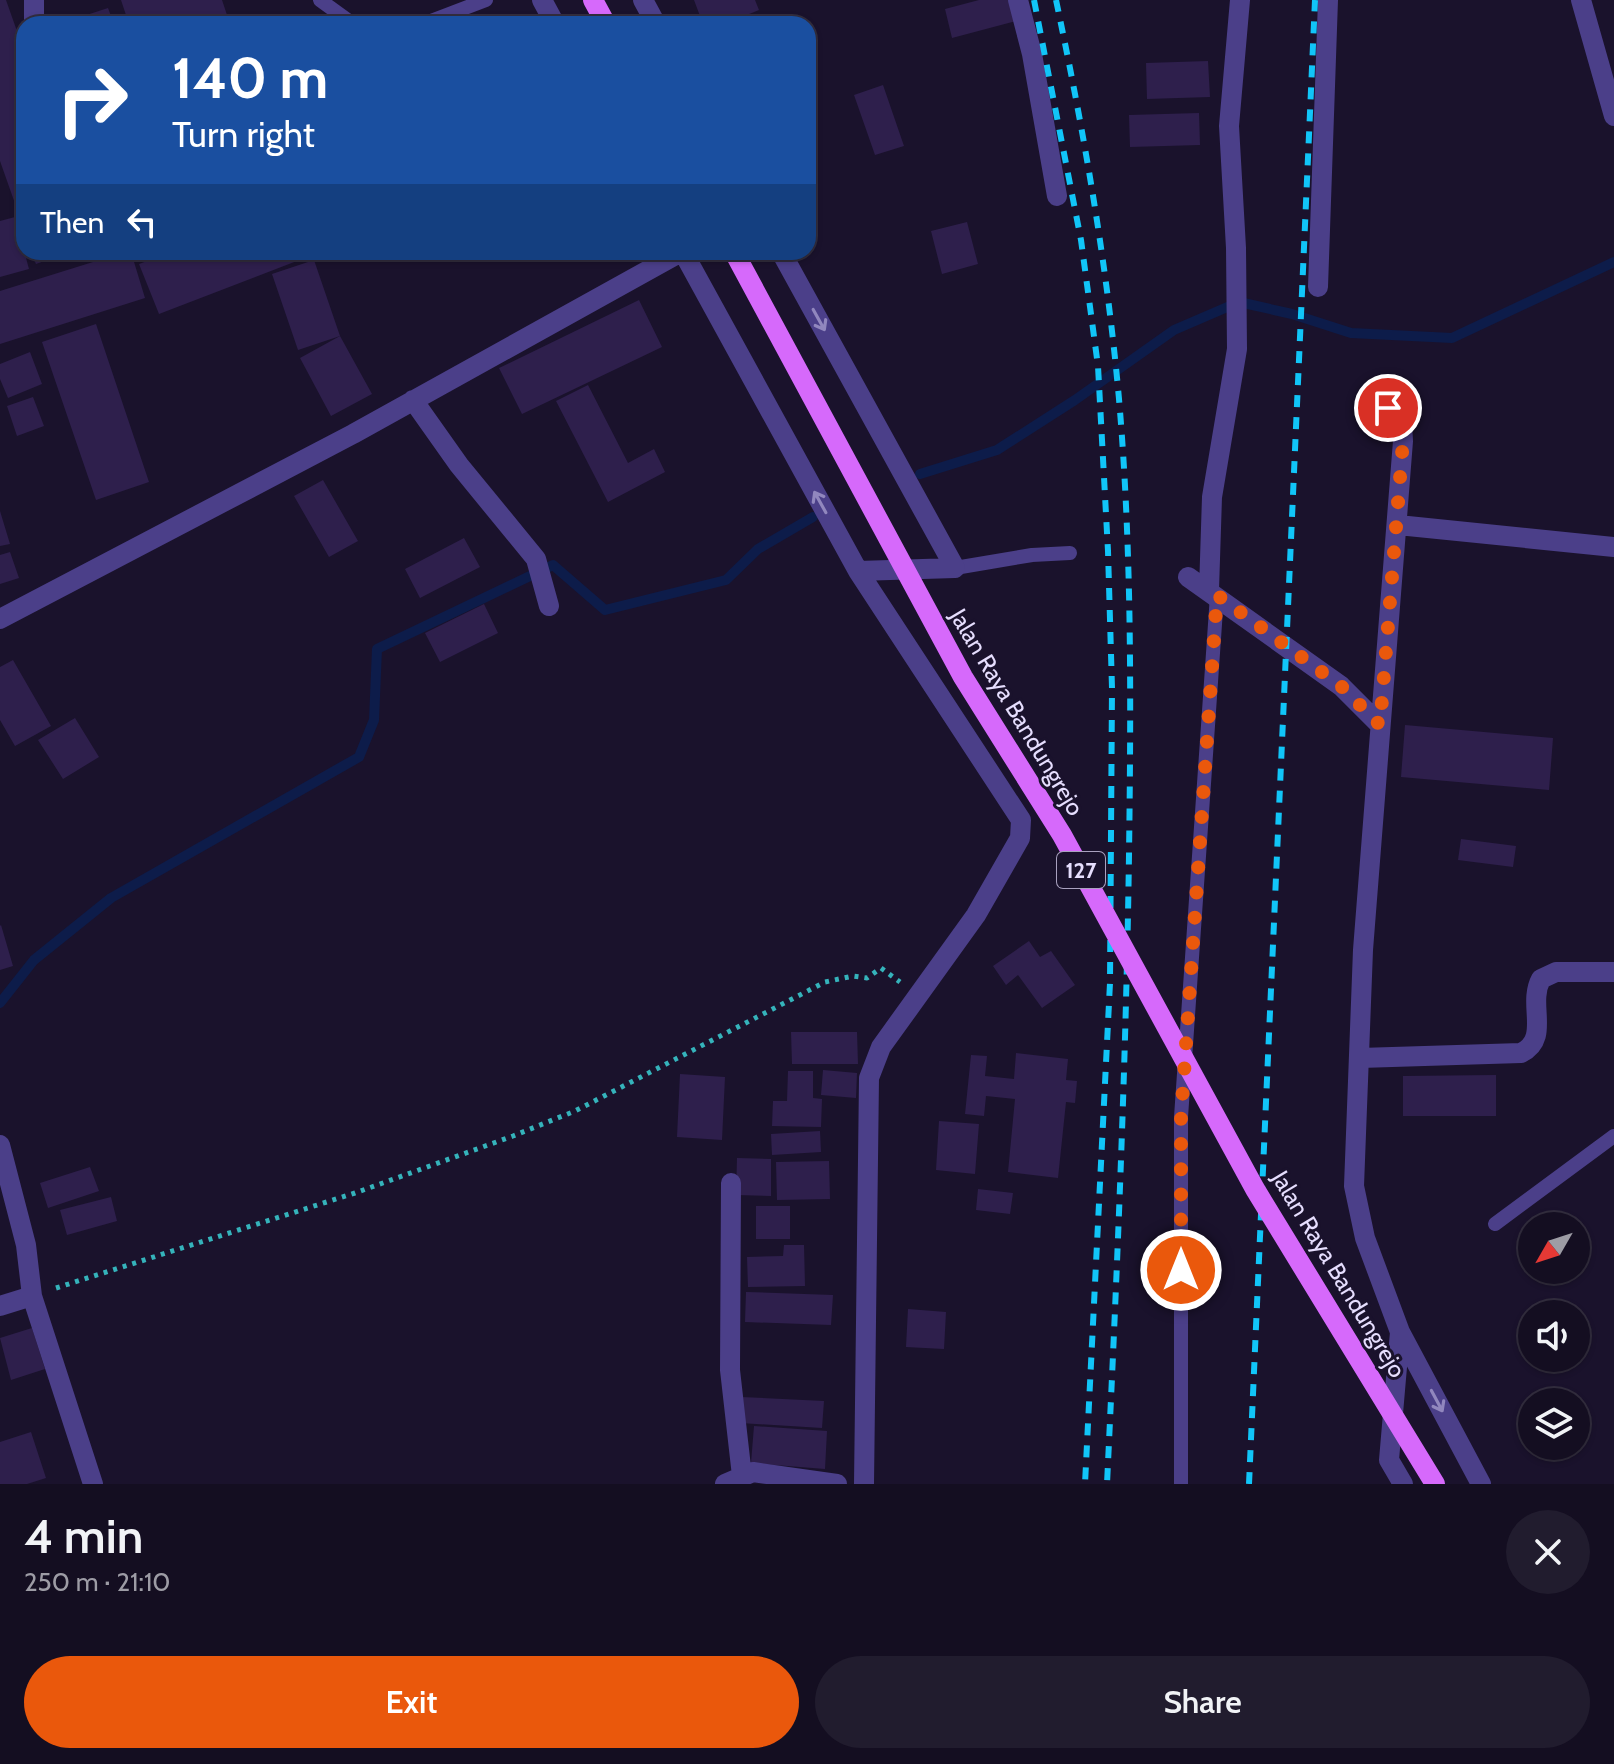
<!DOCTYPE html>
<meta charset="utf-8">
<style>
:root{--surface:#140e21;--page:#211c2e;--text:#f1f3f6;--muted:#9d9ca5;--line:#332e3f;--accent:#ea580c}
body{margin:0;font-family:Cabin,sans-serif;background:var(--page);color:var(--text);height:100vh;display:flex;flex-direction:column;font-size:30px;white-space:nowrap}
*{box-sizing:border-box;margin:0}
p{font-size:26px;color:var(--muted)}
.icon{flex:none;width:44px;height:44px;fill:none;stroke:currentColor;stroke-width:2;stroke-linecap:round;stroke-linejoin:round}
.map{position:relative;height:1484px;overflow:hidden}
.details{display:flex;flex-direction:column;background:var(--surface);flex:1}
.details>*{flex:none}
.banner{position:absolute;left:16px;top:16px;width:800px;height:244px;border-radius:24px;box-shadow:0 2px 6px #0004,0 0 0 2px var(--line);background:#1a4fa0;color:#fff;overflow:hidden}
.needle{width:52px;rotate:231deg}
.controls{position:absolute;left:1518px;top:1212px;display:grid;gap:16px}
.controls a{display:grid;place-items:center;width:72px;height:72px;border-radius:50%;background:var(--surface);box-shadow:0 2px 6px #0004,0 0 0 2px var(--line);font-size:40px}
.pin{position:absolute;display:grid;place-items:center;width:68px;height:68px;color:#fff;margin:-34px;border:4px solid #fff;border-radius:50%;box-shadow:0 2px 8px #0007}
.me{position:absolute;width:88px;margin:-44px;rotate:0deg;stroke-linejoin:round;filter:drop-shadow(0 0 6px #0008)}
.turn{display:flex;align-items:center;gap:28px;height:168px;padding:0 24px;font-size:36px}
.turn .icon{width:104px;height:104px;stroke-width:2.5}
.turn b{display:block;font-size:56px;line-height:68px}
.then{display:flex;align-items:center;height:76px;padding:0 24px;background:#0003;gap:16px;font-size:30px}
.round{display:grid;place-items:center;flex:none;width:84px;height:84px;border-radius:42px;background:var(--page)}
.summary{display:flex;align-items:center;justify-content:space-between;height:136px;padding:0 24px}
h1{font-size:48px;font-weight:600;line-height:60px}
.cta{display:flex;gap:16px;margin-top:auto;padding:16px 24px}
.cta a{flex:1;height:92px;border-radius:48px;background:var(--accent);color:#fff;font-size:32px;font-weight:600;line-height:92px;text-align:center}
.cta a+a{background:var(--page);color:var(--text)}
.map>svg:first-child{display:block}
</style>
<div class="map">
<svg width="1614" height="1484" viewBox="0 0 1614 1484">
<rect width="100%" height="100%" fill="#1a122c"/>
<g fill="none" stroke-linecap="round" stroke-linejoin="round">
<path stroke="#0d1c4a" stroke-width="10" d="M920 474 997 450 1075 400 1174 330 1239 302 1292 314 1351 333 1452 338 1614 262
M0 1003 34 960 111 898 359 757 374 720 377 649 553 565 605 610 726 580 758 549 813 517"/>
</g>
<path fill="#2e1f4c" d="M0 0H6L24 51V229L0 161Z
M121 0H222L230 24H129Z
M694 0H755L759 10 725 24H703Z
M979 0H1010L1016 21 952 38 945 9Z
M108 8 114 24H62V23Z
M1208 61 1210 97 1147 99 1146 63Z
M883 85 904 146 875 155 854 95Z
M1199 113 1200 145 1130 147 1129 115Z
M15 217 29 269 0 277V221Z
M967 222 978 264 942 274 931 231Z
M31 252H70L36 264Z
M125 252H131L145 298 0 344V291Z
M171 252H300L302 259 159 314 139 264Z
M314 260 340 336 298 350 272 274Z
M639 300 662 347 522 414 499 368Z
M96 324 149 482 96 500 42 342Z
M340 336 372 394 331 416 300 358Z
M30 352 42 384 8 398 0 379V364Z
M588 385 628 463 654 449 665 472 608 502 556 401Z
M33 397 44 426 17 436 7 406Z
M323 480 358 541 329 557 294 496Z
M0 511 10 544 0 546Z
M464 538 480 567 420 598 405 569Z
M10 552 19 578 0 584V555Z
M484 604 498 633 440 662 425 633Z
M13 660 51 726 15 746 0 720V667Z
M75 718 99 757 63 779 38 740Z
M1405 725 1553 738 1549 790 1401 777Z
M1461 839 1516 846 1513 867 1458 860Z
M1 925 13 966 0 970V926Z
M1029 941 1040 957 1051 951 1075 985 1042 1008 1018 975 1006 985 993 966Z
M791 1032H857L858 1064H792Z
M1016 1053 1068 1059 1066 1080 1077 1081 1075 1103 1066 1102 1058 1178 1008 1172 1015 1099 986 1096 984 1116 965 1114 971 1055 987 1056 985 1076 1014 1079Z
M823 1070 857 1073 856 1098 821 1095Z
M788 1071H813V1098L822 1099 821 1127 772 1126 773 1101H787Z
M680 1074 725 1077 722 1140 677 1137Z
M1496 1075V1116H1403V1076Z
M939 1121 979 1124 975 1174 936 1170Z
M820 1131 821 1152 772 1155 771 1134Z
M737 1158 771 1159V1196L736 1195Z
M829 1161 830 1199 777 1200 776 1162Z
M90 1167 99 1191 48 1208 40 1183Z
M978 1189 1013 1193 1010 1214 976 1210Z
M111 1197 117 1221 67 1235 60 1210Z
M756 1206H790V1239H756Z
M784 1245H804L805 1286 748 1287 747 1257 783 1256Z
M746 1292 833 1295 831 1325 745 1322Z
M908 1309 946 1312 944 1349 906 1347Z
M32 1328 45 1369 11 1380 0 1338Z
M741 1397 824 1401 822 1428 740 1423Z
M754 1426 827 1431 825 1469 751 1463Z
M31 1432 46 1478 27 1484H0V1442Z"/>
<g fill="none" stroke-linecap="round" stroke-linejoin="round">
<path stroke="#35b3bb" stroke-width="5" stroke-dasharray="4 6" stroke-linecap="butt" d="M56 1288 355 1193 513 1136 575 1111 825 982 853 976 867 978 881 968 900 982"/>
<path stroke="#4b3f89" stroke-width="14" d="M320 0 353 24
M423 24 486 0
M955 568 1032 555 1070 553
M1495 1224 1614 1136
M1181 1484V1117L1217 595"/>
<path stroke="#4b3f89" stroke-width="20" d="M34 0V24
M542 0 555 24
M643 0 656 24
M1018 0 1032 54 1057 196
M1581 0 1614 116
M683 252 858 571 1021 820 1020 838 976 915 881 1047 869 1078 864 1484
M781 252 955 568 858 571
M1318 287 1328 0
M413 400 459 465 536 559 549 606
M1374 402C1395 411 1403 418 1403 441L1363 950 1354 1186 1365 1238 1400 1332 1481 1484
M1398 525 1614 547
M1188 577 1341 686 1380 725
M1209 590 1212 497 1237 349 1236 248 1229 126 1240 0
M0 619 353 434 681 252
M1360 1058 1521 1053C1551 1038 1527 1005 1541 979L1556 972H1614
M0 1145 26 1245 32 1296 93 1484
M731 1183 730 1370 742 1476
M0 1306 32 1296
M1400 1332 1389 1460 1403 1484
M725 1484 753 1472 837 1484"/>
<path stroke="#d669fb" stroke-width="20" d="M593 0 606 24"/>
<path stroke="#11c5f8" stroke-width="6" stroke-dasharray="12 10" stroke-linecap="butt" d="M1034 0 1081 240 1098 366 1108 551 1112 688 1110 983 1085 1484
M1056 0C1084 132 1107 265 1119 399 1132 551 1131 703 1129 855 1126 1065 1117 1275 1107 1484
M1249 1484 1315 0"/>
<path stroke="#d669fb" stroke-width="20" d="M734 252 963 677 1062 835 1255 1189 1435 1484"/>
</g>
<defs><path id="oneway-shaft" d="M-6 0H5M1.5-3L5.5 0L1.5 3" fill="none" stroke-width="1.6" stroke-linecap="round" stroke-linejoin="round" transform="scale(2)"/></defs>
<g stroke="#9187be">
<use href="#oneway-shaft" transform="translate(819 320) rotate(61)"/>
<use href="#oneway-shaft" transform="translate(820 502) rotate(-119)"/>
<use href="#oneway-shaft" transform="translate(1437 1401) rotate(62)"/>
</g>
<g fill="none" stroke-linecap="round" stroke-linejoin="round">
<path stroke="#ea580c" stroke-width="14" stroke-dasharray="0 25.2" d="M1181 1270V1117L1217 595 1341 686 1380 725 1403 441 1401 420 1388 408"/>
</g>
<g text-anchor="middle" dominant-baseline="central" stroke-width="6" stroke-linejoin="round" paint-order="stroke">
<rect fill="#1a122c" stroke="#a9a1bf" stroke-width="2" x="1057" y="852" width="48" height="36" rx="6"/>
<g font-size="22" font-weight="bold" fill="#e6defe">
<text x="1081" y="870">127</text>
</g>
<g font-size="24" fill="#e6defe" stroke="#1a122c">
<text transform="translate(1017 712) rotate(59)">Jalan Raya Bandungrejo</text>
<text transform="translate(1339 1274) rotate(59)">Jalan Raya Bandungrejo</text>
</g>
</g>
</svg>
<div class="controls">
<a><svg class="needle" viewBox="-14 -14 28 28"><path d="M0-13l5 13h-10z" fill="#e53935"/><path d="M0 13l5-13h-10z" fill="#9d9ca5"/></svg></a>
<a><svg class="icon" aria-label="sound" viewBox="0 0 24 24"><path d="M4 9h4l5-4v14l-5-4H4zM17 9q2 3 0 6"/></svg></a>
<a><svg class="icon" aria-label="layers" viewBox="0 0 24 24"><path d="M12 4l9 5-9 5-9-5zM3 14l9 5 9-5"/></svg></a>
</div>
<div class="pin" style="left:1388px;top:408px;background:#d93025"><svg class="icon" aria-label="arrive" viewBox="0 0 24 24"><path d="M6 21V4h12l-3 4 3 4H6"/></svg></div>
<svg class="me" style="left:1181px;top:1270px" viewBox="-20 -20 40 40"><circle r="17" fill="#ea580c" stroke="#fff" stroke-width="3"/><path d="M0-11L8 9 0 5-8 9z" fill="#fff"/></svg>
<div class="banner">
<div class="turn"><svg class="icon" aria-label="right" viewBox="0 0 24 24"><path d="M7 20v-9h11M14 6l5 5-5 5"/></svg><div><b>140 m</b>Turn right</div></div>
<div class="then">Then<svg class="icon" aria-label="left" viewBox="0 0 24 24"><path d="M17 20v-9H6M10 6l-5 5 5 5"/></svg></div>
</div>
</div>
<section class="details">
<div class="summary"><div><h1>4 min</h1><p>250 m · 21:10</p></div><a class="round"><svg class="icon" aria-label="close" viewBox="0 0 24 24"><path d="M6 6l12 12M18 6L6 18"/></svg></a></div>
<div class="cta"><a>Exit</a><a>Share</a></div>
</section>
